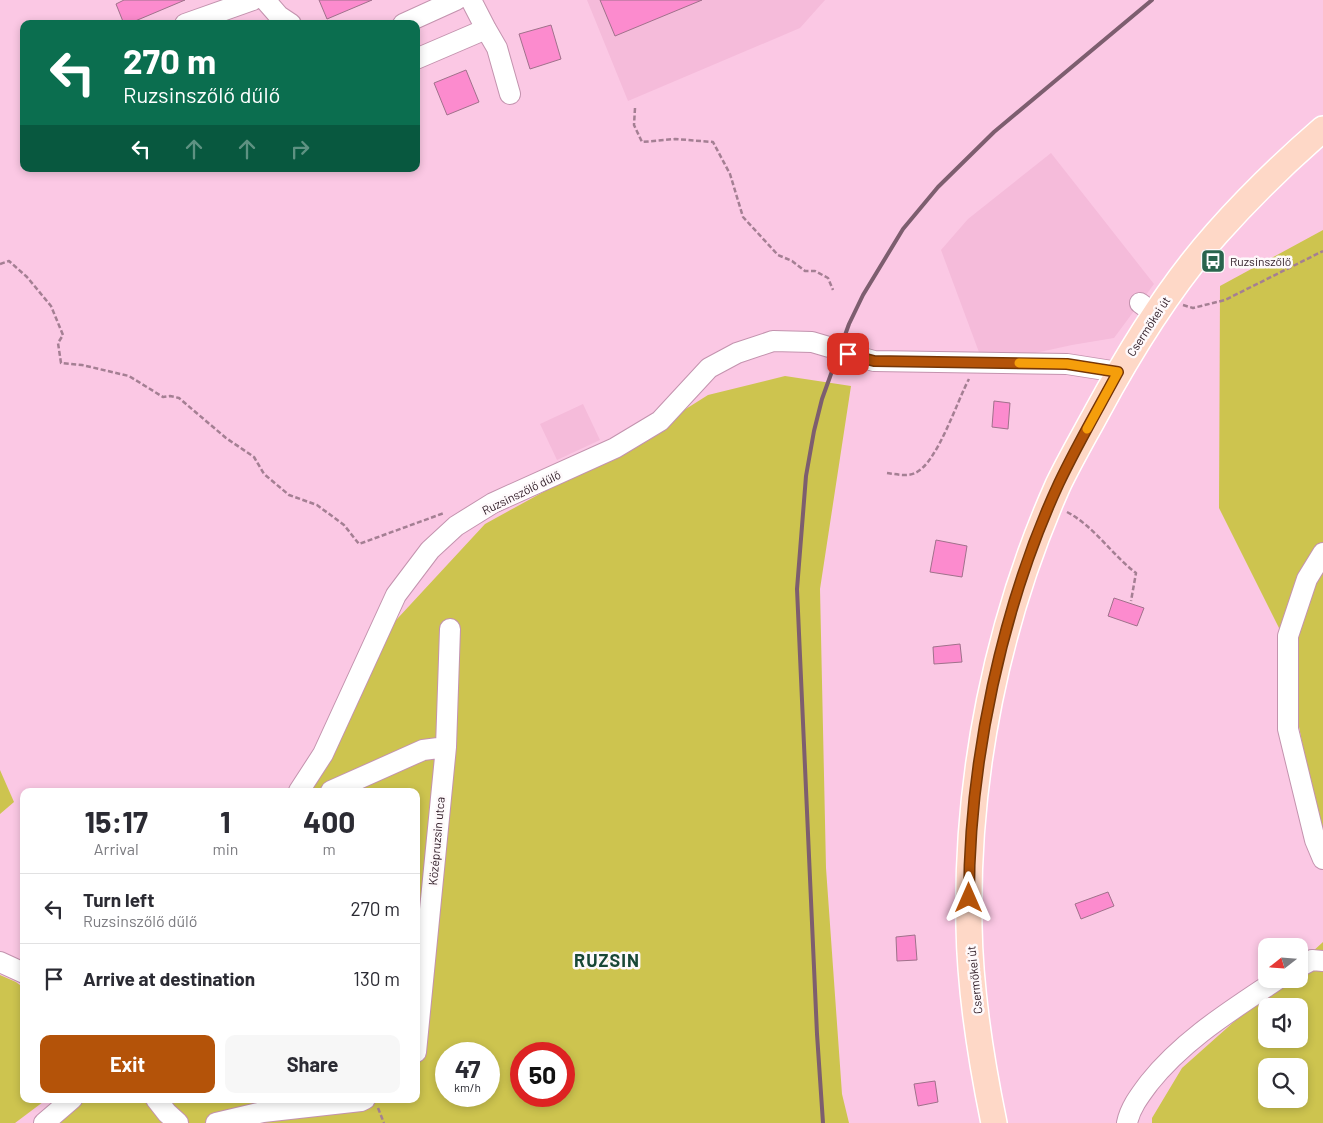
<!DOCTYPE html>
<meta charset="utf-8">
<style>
:root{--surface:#fff;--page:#f7f7f7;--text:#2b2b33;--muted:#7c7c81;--line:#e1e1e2;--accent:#b45309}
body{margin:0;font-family:Barlow,sans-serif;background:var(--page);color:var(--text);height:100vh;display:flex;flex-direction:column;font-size:19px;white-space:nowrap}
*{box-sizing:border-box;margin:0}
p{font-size:16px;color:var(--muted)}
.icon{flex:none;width:28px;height:28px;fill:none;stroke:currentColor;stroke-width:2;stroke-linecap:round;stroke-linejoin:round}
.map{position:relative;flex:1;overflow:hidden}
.panel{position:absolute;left:20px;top:788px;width:400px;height:315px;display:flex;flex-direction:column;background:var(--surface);border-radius:10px;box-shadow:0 2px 8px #0003}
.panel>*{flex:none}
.top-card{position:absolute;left:20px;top:20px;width:400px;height:152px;border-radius:10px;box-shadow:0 2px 8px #0003;background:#0b6e4f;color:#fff;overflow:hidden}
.needle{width:32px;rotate:253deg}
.buttons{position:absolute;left:1258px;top:938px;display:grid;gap:10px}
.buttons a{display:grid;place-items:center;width:50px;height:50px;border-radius:10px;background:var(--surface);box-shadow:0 2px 8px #0003;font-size:25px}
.speed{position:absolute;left:435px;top:1042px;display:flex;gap:10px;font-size:25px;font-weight:700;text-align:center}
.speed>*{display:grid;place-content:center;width:65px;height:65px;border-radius:50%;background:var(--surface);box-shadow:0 2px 8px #0003;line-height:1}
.speed small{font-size:12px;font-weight:400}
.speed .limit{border:8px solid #d22;background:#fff;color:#111}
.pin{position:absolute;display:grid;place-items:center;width:42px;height:42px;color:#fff;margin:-21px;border-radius:10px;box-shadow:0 2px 8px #0006}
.me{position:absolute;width:55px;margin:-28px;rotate:0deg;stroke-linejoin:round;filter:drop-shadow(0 0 4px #0008)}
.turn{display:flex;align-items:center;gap:18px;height:105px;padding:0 20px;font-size:22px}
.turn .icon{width:65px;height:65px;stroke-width:2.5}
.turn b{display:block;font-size:35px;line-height:42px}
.lanes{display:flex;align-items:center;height:48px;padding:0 20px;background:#0003;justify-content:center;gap:25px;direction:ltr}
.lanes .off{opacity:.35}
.eta{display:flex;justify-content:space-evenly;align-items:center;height:85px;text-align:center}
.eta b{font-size:30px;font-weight:700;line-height:35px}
.primary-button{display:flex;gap:10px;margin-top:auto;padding:10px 20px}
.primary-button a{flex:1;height:58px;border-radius:10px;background:var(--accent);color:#fff;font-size:20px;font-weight:700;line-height:58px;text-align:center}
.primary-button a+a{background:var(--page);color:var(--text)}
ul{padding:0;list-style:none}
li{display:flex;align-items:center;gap:15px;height:70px;padding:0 20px;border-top:1px solid var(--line)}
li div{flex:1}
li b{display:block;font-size:19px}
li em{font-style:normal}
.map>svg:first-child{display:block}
</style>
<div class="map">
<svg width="1323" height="1123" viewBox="0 0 1323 1123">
<rect width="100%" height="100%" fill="#fbc8e4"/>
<path fill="#f5bbda" d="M587 0H825L800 28 628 101Z
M1051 153 1154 284 1114 338 1072 345 1026 355H980L941 250 968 219Z
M583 404 600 440 557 460 540 424Z"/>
<path fill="#cdc44f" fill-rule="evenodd" d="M1323 230V849L1280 630 1219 508 1220 286Z
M785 376 851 386 820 589 826 868 842 1094 849 1123H56L82 1099H416V791H302L373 645 485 524 627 446 708 395ZM446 1054H489V1096H446ZM521 1054H564V1096H521Z
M0 770 14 802 0 814Z
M1323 942V1123H1152V1118L1182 1068 1282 979H1299V964ZM1266 1006H1299V1039H1266ZM1266 1066H1299V1099H1266Z
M0 975 16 982 24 988V1099H47L15 1123H0Z"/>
<path fill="#fc8bce" stroke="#a0718b" d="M124 0H185L128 24H124L116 4Z
M319 0H372L327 19Z
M600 0H702L615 36Z
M551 25 561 59 530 69 519 34Z
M466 70 479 102 447 115 434 83Z
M994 401 1010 403 1008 429 992 427Z
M936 540 967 546 962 577 930 572Z
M1114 598 1144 608 1137 626 1108 616Z
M960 644 962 662 934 664 933 647Z
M1108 892 1114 906 1081 919 1075 904Z
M915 935 917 960 897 961 896 937Z
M935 1081 938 1102 918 1106 914 1084Z"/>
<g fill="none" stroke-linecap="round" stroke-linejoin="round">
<defs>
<path id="minor" d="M265 0 279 16 291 24
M471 0 486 29 497 48 510 94
M185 24 253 0
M403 24 456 0
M416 59 486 29
M1140 303 1155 314
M848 354 874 361 1067 364 1118 372
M1323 553 1307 579 1288 636V729L1315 840 1323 859
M299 791 323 754 396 595 430 550 456 526 493 503 615 448 660 421 709 368 737 353 773 341 812 342 829 347
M331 791 423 750 446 747
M0 962 24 973
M1299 967 1312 960 1323 961
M416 1052 446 747 450 629
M156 1099 167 1113 178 1123
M44 1123 72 1099
M216 1123 263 1112 361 1101 365 1099
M1127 1123C1130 1108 1140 1095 1149 1083 1184 1039 1232 1010 1278 979"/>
<path id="major" d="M994 1123C981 1060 970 990 969 926 966 776 997 622 1058 485 1070 460 1084 436 1097 412 1131 349 1169 287 1217 233 1250 196 1286 161 1323 129"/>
</defs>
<use href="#minor" stroke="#c393ae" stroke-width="22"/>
<use href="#major" stroke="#fff" stroke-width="28"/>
<path stroke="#a47f93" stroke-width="2.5" stroke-dasharray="5 2.5" stroke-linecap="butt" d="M635 108 634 125 642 142 675 139 713 142 730 174 743 217 778 255 792 261 805 271H815L828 278 833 290
M0 264 9 261 27 277 51 306 63 335 58 343 61 363 82 365 129 376 163 397 170 396 179 398 226 438 254 457 264 474 289 495 317 505 344 525 359 544 444 513
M1183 305 1193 308 1225 300 1323 251
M887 473C895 474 907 477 915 473 937 464 957 401 969 379
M1067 512C1095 527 1112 555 1136 573L1131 601
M378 1108 384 1123"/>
<use href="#minor" stroke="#fff" stroke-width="20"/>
<use href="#major" stroke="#fed8c7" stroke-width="25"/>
<path stroke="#7d5e6f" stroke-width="4" d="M823 1123 817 1034 797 589 806 476 814 431 822 399 849 324 863 295 903 229 938 187 994 132 1152 0"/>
</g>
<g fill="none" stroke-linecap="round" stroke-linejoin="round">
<defs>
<path id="route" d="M848 354 874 361 1067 364 1118 372C1098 409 1077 445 1059 483 1002 606 969 762 969 898"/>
</defs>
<use href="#route" stroke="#753606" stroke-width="12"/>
<use href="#route" stroke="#b45309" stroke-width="9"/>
<path stroke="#f59e0b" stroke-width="9" d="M1019 363 1067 364 1118 372 1087 429"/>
</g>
<defs>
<symbol id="bus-square" viewBox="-11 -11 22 22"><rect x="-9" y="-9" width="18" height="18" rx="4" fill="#2a644d" stroke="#fef9fb"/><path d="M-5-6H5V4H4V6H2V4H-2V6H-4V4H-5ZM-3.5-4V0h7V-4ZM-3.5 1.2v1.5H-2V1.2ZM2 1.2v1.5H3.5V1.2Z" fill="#fff"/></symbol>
</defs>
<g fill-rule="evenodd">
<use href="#bus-square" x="1199" y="247" width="28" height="28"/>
</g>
<g text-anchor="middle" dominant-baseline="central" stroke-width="5" stroke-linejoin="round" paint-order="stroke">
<g font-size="12" fill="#33202a" stroke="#fef9fb" text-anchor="start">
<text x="1230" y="261">Ruzsinszőlő</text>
</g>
<g font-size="12" fill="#33202a" stroke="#fef9fb">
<text transform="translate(1148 326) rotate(-57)">Csermőkei út</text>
<text transform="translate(521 492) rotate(-26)">Ruzsinszőlő dűlő</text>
<text transform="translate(436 841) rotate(-85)">Középruzsin utca</text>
<text transform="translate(974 980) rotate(-96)">Csermőkei út</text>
</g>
<g font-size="18" font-weight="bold" letter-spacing="1" fill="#194836" stroke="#fef9fb">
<text x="607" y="960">RUZSIN</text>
</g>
</g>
</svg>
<div class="buttons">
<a><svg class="needle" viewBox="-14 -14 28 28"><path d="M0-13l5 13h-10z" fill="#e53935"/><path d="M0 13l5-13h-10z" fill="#7c7c81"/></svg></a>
<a><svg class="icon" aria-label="sound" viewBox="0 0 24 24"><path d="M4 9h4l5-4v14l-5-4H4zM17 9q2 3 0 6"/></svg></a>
<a><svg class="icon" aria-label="search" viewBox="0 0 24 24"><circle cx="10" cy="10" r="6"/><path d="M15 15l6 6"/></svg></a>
</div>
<div class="speed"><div>47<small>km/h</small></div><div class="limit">50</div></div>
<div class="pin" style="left:848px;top:354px;background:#d93025"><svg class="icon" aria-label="arrive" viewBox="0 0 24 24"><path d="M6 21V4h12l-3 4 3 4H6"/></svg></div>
<svg class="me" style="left:969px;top:898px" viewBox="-20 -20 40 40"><path d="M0-17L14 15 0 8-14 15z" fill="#b45309" stroke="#fff" stroke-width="4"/></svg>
<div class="top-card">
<div class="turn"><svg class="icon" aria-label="left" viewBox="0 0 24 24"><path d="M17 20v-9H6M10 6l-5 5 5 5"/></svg><div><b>270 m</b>Ruzsinszőlő dűlő</div></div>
<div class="lanes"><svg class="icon" aria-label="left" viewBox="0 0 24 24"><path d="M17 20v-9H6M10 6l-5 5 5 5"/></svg><svg class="icon off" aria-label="ahead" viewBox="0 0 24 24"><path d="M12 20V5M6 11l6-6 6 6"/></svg><svg class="icon off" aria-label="ahead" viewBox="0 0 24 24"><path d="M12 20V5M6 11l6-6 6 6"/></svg><svg class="icon off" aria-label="right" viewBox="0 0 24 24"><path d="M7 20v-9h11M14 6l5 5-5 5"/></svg></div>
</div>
<section class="panel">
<div class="eta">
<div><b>15:17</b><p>Arrival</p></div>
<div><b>1</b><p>min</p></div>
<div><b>400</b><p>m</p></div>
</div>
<ul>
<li><svg class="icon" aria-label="left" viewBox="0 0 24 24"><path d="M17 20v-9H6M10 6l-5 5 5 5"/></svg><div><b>Turn left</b><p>Ruzsinszőlő dűlő</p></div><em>270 m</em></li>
<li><svg class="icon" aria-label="arrive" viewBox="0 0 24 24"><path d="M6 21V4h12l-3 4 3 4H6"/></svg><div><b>Arrive at destination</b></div><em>130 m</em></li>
</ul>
<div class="primary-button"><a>Exit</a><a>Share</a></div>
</section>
</div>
